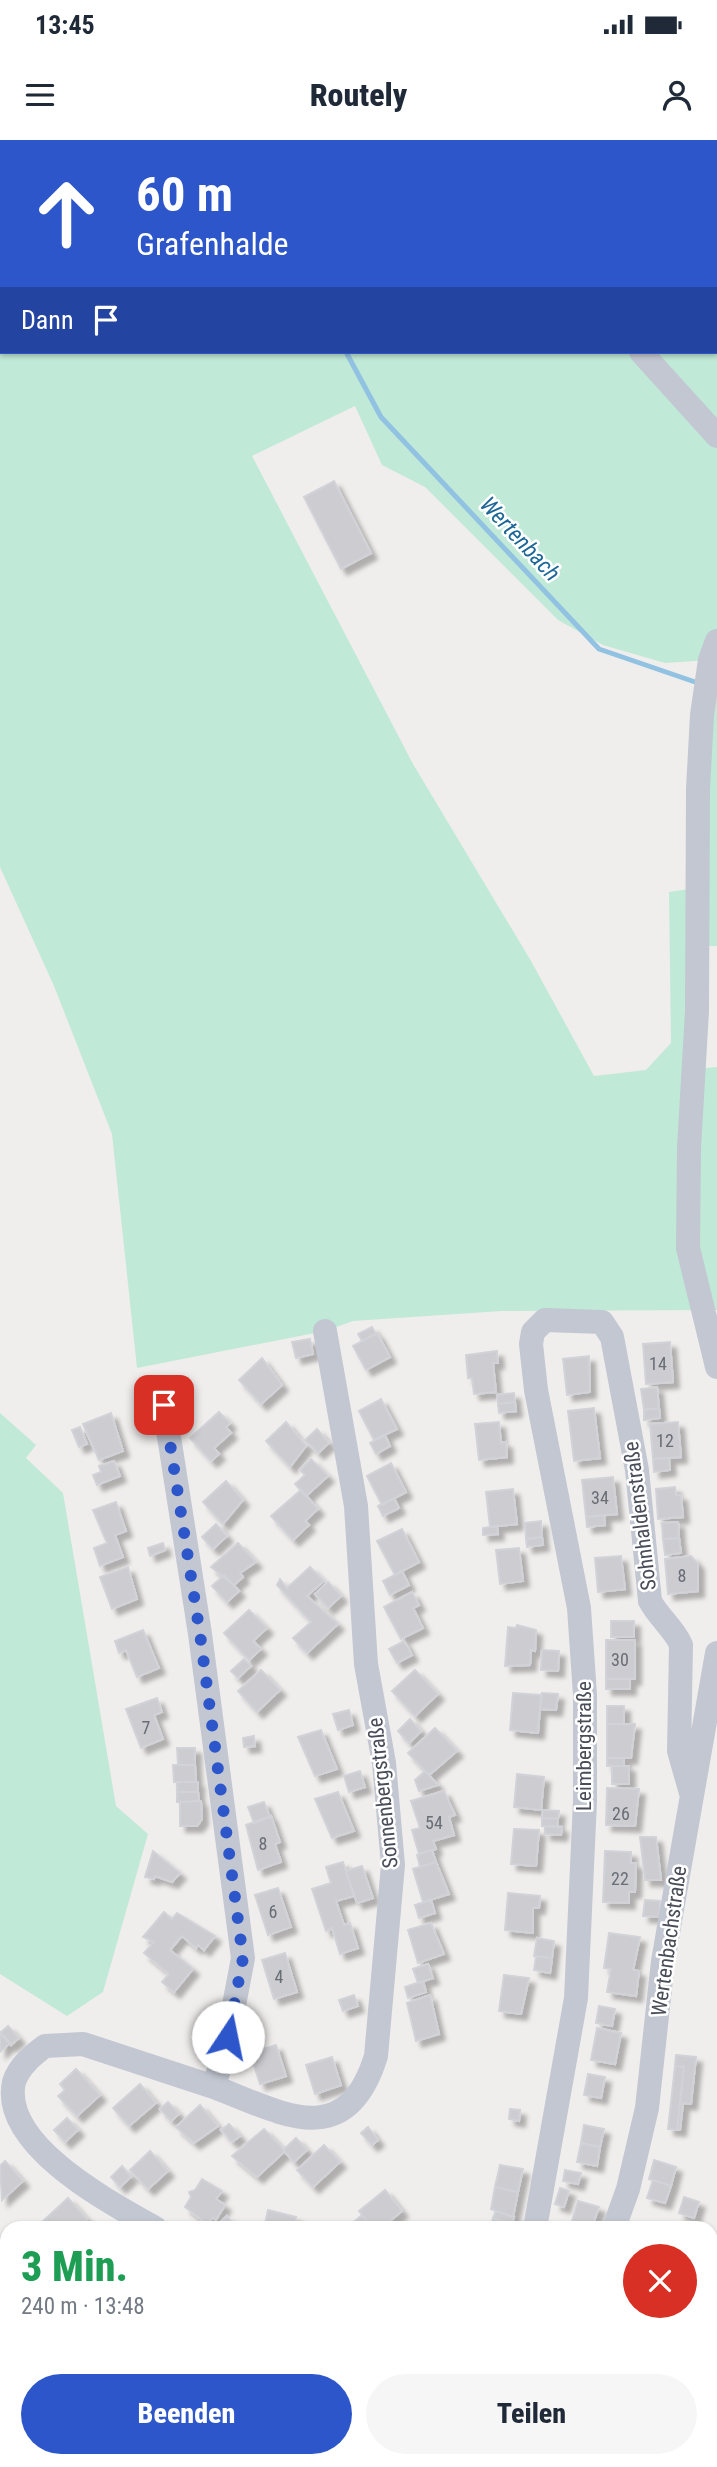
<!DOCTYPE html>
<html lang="de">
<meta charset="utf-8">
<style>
:root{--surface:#fff;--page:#f6f6f7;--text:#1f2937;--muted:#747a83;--accent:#2d56ca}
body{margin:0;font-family:"Roboto Condensed",sans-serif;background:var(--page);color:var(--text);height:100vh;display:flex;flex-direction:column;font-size:26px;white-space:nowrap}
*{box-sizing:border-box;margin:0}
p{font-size:23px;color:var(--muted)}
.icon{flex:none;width:38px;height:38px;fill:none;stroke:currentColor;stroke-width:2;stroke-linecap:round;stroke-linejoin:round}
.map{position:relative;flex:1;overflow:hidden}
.sheet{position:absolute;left:0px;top:2081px;width:718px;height:247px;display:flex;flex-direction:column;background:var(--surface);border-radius:21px 21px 0 0;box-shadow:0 2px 5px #0004}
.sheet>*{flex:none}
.top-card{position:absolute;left:0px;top:0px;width:718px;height:214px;box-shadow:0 2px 5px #0004;background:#2d56ca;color:#fff;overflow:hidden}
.pin{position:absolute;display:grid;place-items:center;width:60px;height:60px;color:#fff;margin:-30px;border-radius:14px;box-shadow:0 4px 10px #0006}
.me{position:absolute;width:77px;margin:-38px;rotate:11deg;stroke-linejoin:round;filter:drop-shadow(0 0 5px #0008)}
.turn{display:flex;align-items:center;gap:24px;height:147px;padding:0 21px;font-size:32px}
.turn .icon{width:91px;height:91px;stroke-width:2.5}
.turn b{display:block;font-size:49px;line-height:60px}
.then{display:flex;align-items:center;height:66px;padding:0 21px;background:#0003;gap:14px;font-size:26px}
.round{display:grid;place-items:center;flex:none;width:74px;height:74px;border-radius:37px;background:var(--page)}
.summary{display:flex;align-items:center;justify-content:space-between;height:119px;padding:0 21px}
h1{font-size:42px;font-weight:800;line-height:52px;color:#1e9e55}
.primary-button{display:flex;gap:14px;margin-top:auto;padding:14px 21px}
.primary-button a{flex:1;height:80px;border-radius:42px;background:var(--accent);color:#fff;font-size:28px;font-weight:800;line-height:80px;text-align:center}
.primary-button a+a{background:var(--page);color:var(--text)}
.status{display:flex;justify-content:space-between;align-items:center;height:49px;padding:0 35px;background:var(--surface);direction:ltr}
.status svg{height:19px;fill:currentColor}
header{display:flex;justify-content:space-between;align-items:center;height:91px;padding:0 21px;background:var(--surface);font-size:32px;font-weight:800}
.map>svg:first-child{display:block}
</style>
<div class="status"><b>13:45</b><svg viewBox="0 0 49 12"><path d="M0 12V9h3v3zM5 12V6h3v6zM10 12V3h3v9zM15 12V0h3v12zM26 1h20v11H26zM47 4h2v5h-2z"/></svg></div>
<header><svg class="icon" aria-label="menu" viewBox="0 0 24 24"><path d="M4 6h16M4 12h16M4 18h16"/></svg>Routely<svg class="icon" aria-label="person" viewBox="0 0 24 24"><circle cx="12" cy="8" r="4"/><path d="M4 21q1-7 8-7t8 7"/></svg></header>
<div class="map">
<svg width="717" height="2327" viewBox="0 0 717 2327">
<defs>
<filter id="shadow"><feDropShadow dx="6" dy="6" stdDeviation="2" flood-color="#0004"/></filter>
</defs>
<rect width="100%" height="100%" fill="#f0eeed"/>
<path fill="#c0e9d7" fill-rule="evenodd" d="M0 0H717V806H698L692 929 717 927V1170L502 1171 353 1181 325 1191 137 1228 112 994 54 846 0 727ZM2 2H716V212H2ZM355 266 382 325 425 347 558 480 603 505 665 523 710 520 696 748 669 752 671 903 646 930 594 936 531 821 413 624 252 316Z
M0 1273 36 1305 26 1318 63 1353 116 1666 148 1694 103 1852 67 1876 0 1834Z
M0 2141 7 2144V2320L85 2321 83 2327H0Z"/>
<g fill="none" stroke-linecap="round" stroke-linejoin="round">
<path stroke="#92c2e1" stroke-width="5" d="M167 0 168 2
M346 212 381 277 599 509 698 543"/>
</g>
<path fill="#ccccd1" stroke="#d2d3d8" stroke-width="2" filter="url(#shadow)" d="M334 341 371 413 341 429 304 357Z
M372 1187 376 1194 362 1201 358 1194Z
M377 1193 390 1217 366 1230 353 1206Z
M310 1199 313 1214 296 1218 292 1202Z
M670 1202 673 1242 646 1244 643 1204Z
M497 1211 498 1223H493L496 1252 474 1254 472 1238H468L466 1215Z
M589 1216 590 1252 567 1255 563 1219Z
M262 1218 282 1245 261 1264 239 1240Z
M657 1247 659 1268 644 1270 641 1249Z
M514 1253 515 1262 498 1264 497 1255Z
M381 1259 397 1289 374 1300 359 1271Z
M515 1262 516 1271 499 1273 498 1264Z
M594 1268 600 1318 574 1321 568 1271Z
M659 1268 660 1278 644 1280V1270Z
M219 1272 230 1283 226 1287 231 1293 214 1308 219 1314 211 1321 190 1298Z
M111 1273 123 1311 99 1320 83 1284Z
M286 1282 306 1306 290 1327 266 1301Z
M499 1282 501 1303 506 1302 507 1317 479 1320 475 1284Z
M678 1282 681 1317 653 1319 650 1284Z
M80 1287 87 1304 79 1307 72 1290Z
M317 1289 329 1303 318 1313 305 1300Z
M385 1295 390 1306 376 1314 370 1303Z
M669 1318 670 1330 654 1332 653 1319Z
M311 1319 328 1336 306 1356 295 1344 305 1335 300 1330Z
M114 1321 120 1336 97 1345 93 1335 101 1332 99 1326Z
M391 1323 406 1352 382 1365 367 1336Z
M613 1337 617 1374 586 1377 582 1340Z
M226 1341 243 1360 223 1384 203 1362Z
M675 1347 676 1355H681L683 1377 658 1379 656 1349Z
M513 1349 517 1384 490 1387 486 1352Z
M301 1350 318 1369 305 1381 309 1385 293 1400 271 1376Z
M394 1358 399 1368 383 1376 378 1366Z
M116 1362 126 1391 115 1395 123 1417 100 1426 94 1408 107 1403 93 1370Z
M604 1375 605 1385 587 1387 586 1377Z
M541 1381 542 1397 526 1399 525 1383Z
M678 1382 679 1398 663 1399 662 1383Z
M216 1384 227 1396 213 1409 202 1397Z
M497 1386 498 1394 483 1395V1388Z
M402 1389 419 1422 395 1435 377 1401Z
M542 1397 543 1405 527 1407 526 1399Z
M679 1398 681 1413 665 1415 663 1399Z
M163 1403 165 1410 150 1416 148 1408Z
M238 1403 256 1422 240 1433 243 1437 234 1445 211 1427Z
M519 1408 523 1441 500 1444 496 1410Z
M621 1416 625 1449 598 1452 595 1418Z
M691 1416 698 1424V1451L668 1454 665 1419Z
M128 1427 137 1459 112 1469 100 1437Z
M310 1427 324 1441 307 1456 338 1484 307 1513 293 1498 311 1482 277 1445 280 1439 287 1448Z
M402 1431 409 1445 390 1455 383 1441Z
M224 1435 239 1451 227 1462 212 1446Z
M328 1442 341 1456 328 1468 315 1454Z
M412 1452 419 1465 413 1468 423 1488 401 1499 384 1467Z
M249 1470 267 1488 253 1501 261 1509 249 1520 224 1493Z
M611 1481H634V1497H611Z
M517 1485 536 1490 535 1511 531 1510 530 1525 505 1526 508 1487 516 1488Z
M143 1490 159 1528 137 1537 126 1510 119 1513 115 1501Z
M606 1500H635V1539H606Z
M404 1501 412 1515 397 1523 389 1509Z
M542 1510 559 1511 558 1531 541 1530Z
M244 1519 251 1526 238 1538 231 1531Z
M261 1530 280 1550 257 1572 238 1551Z
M415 1530 438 1554 415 1576 392 1551Z
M606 1539H630V1549H606Z
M513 1553 541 1555 538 1593 510 1590Z
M542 1553 558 1554 556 1570 540 1569Z
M157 1558 162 1572 154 1575 163 1599 141 1608 126 1569Z
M607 1566H624V1584H607Z
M349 1570 353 1585 338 1590 333 1574Z
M410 1579 421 1591 409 1603 398 1591Z
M607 1584H635L631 1618H607Z
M435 1588 457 1611 429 1635 408 1613Z
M321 1590 337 1629 315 1636 298 1597Z
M254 1596 255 1606 244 1607 243 1598Z
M177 1608H195V1625H178Z
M607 1618H624V1626H607Z
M173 1625H195L196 1642H174Z
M612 1626H629V1644H612Z
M360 1631 365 1647 349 1652 344 1636Z
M425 1631 438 1645 419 1651 415 1640Z
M517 1634 544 1637 541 1670 514 1667Z
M177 1642H198V1652H177Z
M607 1648 639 1649 635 1686 606 1685Z
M444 1651 455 1675 449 1677 454 1695 433 1701 436 1709 419 1714 412 1690 420 1688 411 1661Z
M177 1652H198L199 1661 177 1662Z
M338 1652 354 1691 332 1698 315 1659Z
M201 1661 202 1679 197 1686H180V1662Z
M264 1662 270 1677 254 1683 248 1667Z
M543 1670 559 1671 558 1679 542 1678Z
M271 1676 280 1702 275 1704 281 1722 258 1730 246 1685Z
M542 1678 558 1679 557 1687 542 1686Z
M545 1686 562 1687 561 1695 545 1694Z
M514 1689 539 1690 536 1726 511 1724Z
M640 1697H656L661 1740H645Z
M432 1710 436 1722 420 1727 417 1715Z
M153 1711 180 1733 172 1742 155 1736 154 1739 145 1737Z
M605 1711 631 1712V1723H636L635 1752H629V1763L603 1762Z
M343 1722 354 1756 336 1761 344 1785 350 1783 358 1808 340 1814 332 1788 326 1791 312 1749 331 1743 326 1727Z
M436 1722 449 1754 423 1762 413 1729Z
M362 1726 373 1758 357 1763 346 1731Z
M278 1748 291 1787 268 1795 255 1755Z
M508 1753 540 1756 539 1768H533V1793L505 1790Z
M431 1760 435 1773 419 1778 415 1765Z
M645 1760 660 1761 659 1777 643 1776Z
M164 1772 172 1779 177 1773 215 1796 204 1810 198 1805 196 1808 182 1796 170 1810 193 1829 174 1852 162 1842 169 1834 144 1813 154 1802 143 1797Z
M431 1783 444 1814 418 1823 408 1790Z
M609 1793 640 1797 633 1830 639 1831 636 1856 607 1852 611 1829 604 1828Z
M537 1798 554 1801 552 1818 534 1816Z
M285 1813 297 1852 274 1859 262 1820Z
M536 1816 552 1818 550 1833 534 1830Z
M428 1824 433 1838 418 1843 413 1829Z
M504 1835 529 1838 521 1874 499 1871Z
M423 1841 426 1852 408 1858 405 1847Z
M354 1855 358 1866 343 1871 339 1860Z
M430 1855 439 1894 416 1901 407 1863Z
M599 1866 615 1869 612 1886 596 1883Z
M8 1886 19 1898 11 1905 0 1893Z
M597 1888 621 1893 615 1924 591 1920Z
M0 1892 10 1903 0 1912Z
M276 1905 286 1936 260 1944 250 1913Z
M676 1915 696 1917 691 1964 683 1963 680 1990H677L684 1927 675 1926Z
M332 1917 341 1945 315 1954 306 1925Z
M675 1926 684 1927 677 1990 668 1989Z
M76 1929 100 1955 77 1976 58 1956 65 1950 60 1944Z
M588 1934 605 1937 601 1958 584 1955Z
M140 1944 156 1963 129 1986 113 1968Z
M168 1962 179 1974 171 1981 160 1969Z
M200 1965 218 1986 194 2003 176 1987Z
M510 1969 520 1970 519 1981 509 1979Z
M67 1978 78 1990 65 2002 54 1990Z
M229 1984 240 1996 232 2002 221 1990Z
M584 1985 604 1989 600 2007 581 2003Z
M368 1987 378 2000 372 2005 361 1993Z
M264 1989 285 2011 257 2037 232 2016Z
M296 1998 307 2010 294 2022 283 2010Z
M581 2003 600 2007 597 2026 577 2022Z
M324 2005 340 2022 313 2047 297 2030Z
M150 2011 168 2031 148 2049 130 2030Z
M654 2020 676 2027 671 2046 649 2039Z
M5 2021 23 2041 2 2060 0 2026Z
M500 2025 523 2029 518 2052 495 2047Z
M122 2026 131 2037 120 2047 111 2037Z
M565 2030 581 2033 578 2044 563 2041Z
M202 2039 222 2051 216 2059 225 2065 216 2080 212 2078 207 2084 185 2067 191 2057 189 2052 195 2050Z
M653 2040 671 2046 665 2063 647 2058Z
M495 2047 518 2052 513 2077 491 2069Z
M560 2048 569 2051 564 2067 555 2064Z
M385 2050 402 2071 381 2088H372L359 2071Z
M684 2057 699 2062 694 2078 679 2073Z
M68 2058 87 2079 78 2088H49L43 2081Z
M578 2061 599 2067 592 2087 572 2081Z
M268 2070 296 2077 294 2088H264Z
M496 2071 514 2077 512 2084 493 2078Z
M362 2075 372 2087 347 2088Z
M227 2076 236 2088H214Z
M493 2078 512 2084 514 2088H490Z"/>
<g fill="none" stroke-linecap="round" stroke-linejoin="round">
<path stroke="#c2c7d1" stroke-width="24" d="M660 2 662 0
M641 212 717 296
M717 501 710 520 702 575 698 649 697 871 689 1008 688 1108 717 1227
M214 1947C282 1973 346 2013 376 1916L393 1725 384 1623 366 1524 356 1366 325 1191
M155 2088C111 2063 0 2005 14 1942 19 1926 33 1915 45 1906L83 1904 214 1947 228 1897 243 1818 200 1494 164 1265
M535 2088 576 1858 585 1661V1555L579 1468 536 1250 531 1204 533 1192 545 1180 602 1182 612 1197 637 1330 650 1461C659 1478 674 1488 681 1505L679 1611 691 1653
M614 2088 628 2049 647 1968 663 1821 717 1513
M707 2320 717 2324
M448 2327 455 2320"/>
<path stroke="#b0b1b7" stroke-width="5" d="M322 2327 452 2323 506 2327"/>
</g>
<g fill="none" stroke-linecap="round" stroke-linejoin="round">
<path stroke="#2d56ca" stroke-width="12" stroke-dasharray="0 21.6" d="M164 1265 200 1494 243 1818 228 1897"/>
</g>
<g text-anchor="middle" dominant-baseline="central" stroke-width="5" stroke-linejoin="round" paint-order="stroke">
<g font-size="18" fill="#696d76">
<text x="658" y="1223">14</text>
<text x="665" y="1300">12</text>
<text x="600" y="1357">34</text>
<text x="682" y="1435">8</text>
<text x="620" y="1519">30</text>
<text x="146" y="1587">7</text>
<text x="621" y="1673">26</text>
<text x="434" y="1682">54</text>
<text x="263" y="1703">8</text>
<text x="620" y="1738">22</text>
<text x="273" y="1771">6</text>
<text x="279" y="1836">4</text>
</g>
<g font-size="21" fill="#484d58" stroke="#fff">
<text transform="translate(640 1376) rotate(-97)">Sohnhaldenstraße</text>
<text transform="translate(584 1606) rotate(-90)">Leimbergstraße</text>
<text transform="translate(383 1653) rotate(-96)">Sonnenbergstraße</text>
<text transform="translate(669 1801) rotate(-82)">Wertenbachstraße</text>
</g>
<g font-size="23" font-style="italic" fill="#1c6797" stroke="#fff">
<text transform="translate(520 399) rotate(47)">Wertenbach</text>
</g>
</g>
</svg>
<div class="pin" style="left:164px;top:1265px;background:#d93025"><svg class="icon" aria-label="arrive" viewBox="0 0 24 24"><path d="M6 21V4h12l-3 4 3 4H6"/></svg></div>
<svg class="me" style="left:228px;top:1897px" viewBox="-20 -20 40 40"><circle r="19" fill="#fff"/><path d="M0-13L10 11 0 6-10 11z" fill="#2d56ca"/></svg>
<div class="top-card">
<div class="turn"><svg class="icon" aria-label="ahead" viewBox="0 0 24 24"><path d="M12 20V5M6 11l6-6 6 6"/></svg><div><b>60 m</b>Grafenhalde</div></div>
<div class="then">Dann<svg class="icon" aria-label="arrive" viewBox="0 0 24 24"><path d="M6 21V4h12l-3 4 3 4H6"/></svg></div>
</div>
<section class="sheet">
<div class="summary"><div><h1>3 Min.</h1><p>240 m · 13:48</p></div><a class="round" style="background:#d93025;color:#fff"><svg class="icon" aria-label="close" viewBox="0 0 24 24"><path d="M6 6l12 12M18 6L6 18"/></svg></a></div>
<div class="primary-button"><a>Beenden</a><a>Teilen</a></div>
</section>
</div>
